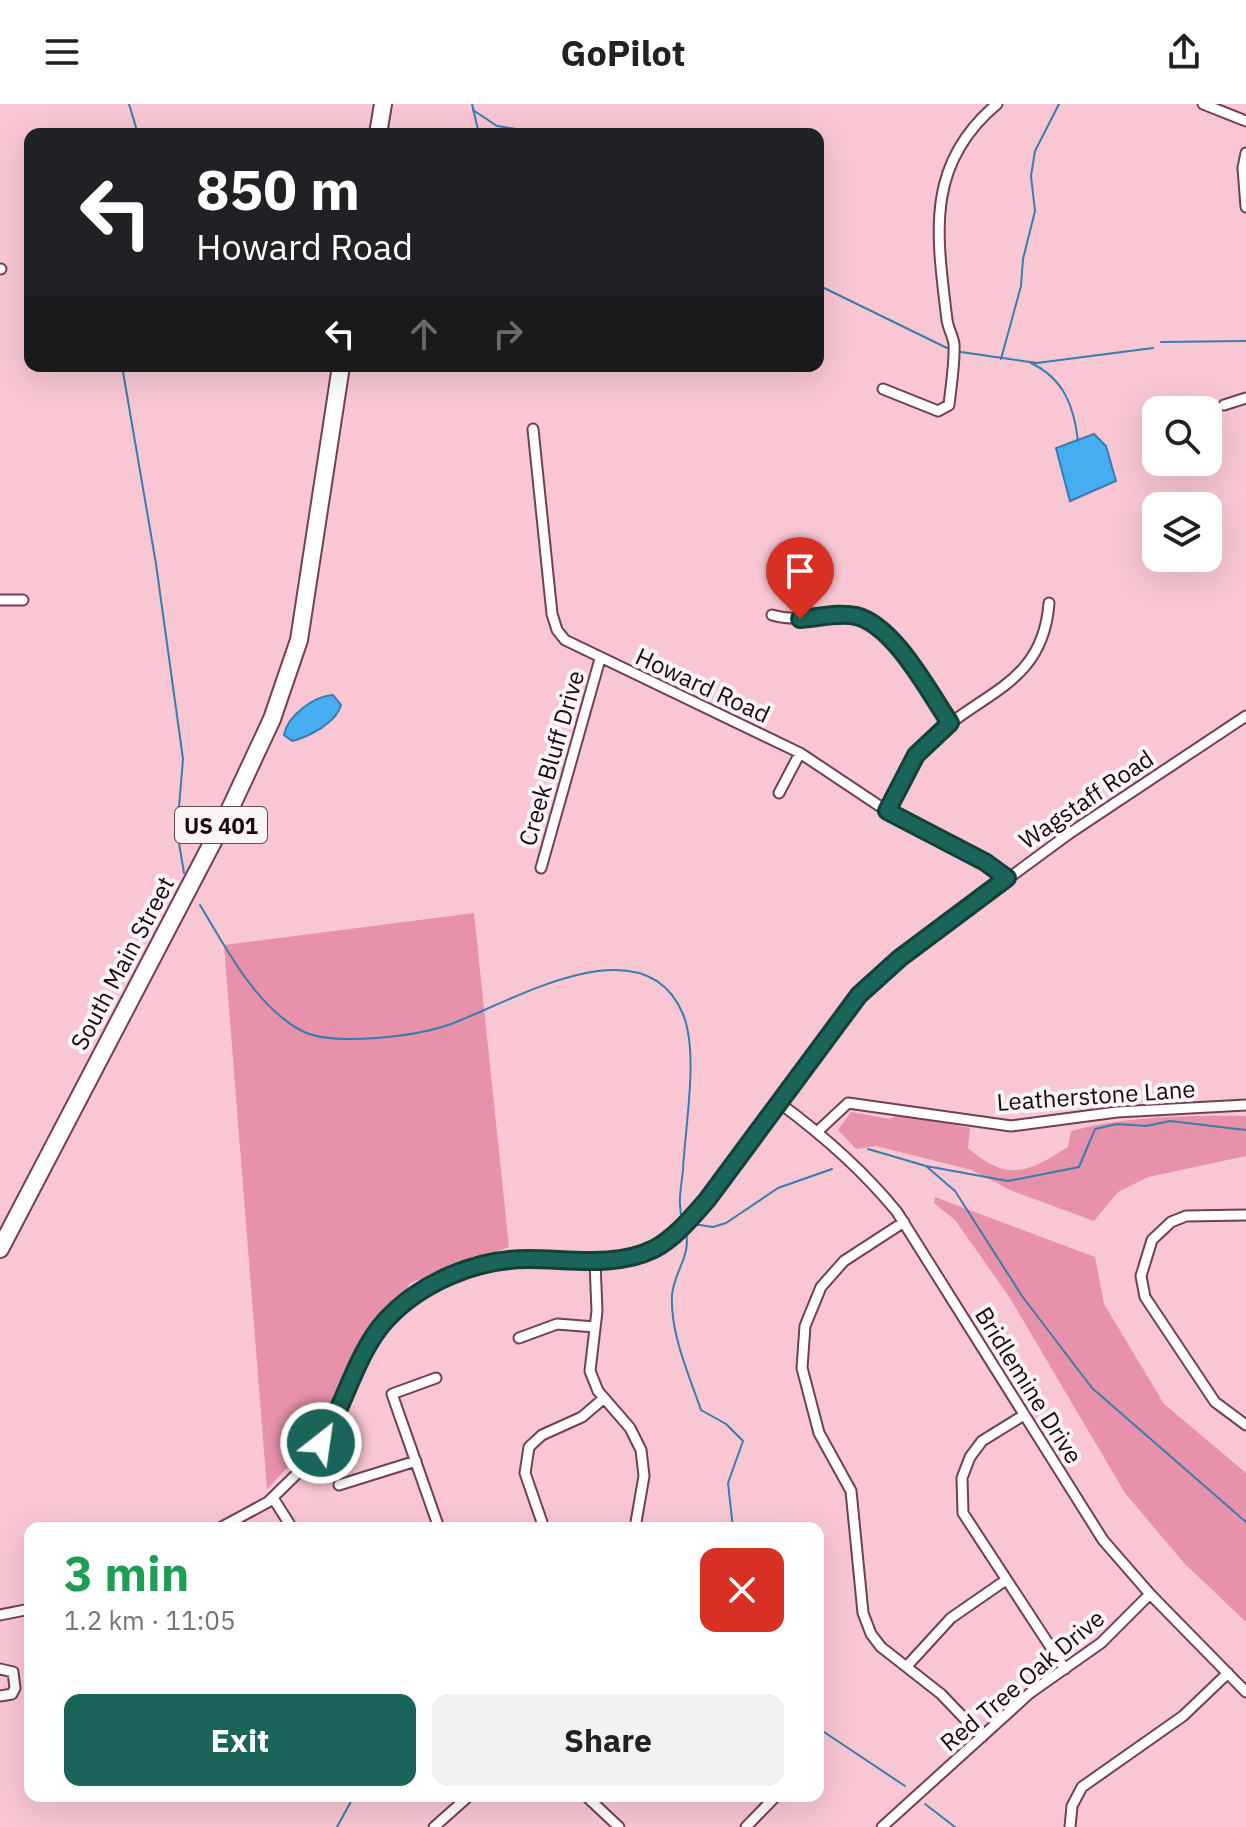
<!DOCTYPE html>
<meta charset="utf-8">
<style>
:root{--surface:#fff;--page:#f2f2f2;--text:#202124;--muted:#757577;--accent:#1b645a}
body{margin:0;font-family:"IBM Plex Sans",sans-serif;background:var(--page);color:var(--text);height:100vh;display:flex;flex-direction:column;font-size:30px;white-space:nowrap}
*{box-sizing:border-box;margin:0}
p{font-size:26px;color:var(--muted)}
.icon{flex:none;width:44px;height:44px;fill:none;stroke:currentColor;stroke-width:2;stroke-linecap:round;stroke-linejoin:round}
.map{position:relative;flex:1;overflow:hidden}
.side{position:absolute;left:24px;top:1418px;width:800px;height:280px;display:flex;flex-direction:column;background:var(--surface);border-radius:16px;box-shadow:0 8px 32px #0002}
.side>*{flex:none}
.top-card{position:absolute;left:24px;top:24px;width:800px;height:244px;border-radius:16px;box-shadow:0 8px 32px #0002;background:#202124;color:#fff;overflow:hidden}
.fabs{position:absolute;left:1142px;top:292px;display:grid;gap:16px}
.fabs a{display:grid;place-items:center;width:80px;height:80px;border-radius:16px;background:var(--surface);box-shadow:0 8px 32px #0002;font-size:40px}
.pin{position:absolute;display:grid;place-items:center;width:68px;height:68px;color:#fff;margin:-82px -34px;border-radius:50% 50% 50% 0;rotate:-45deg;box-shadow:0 0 8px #0007}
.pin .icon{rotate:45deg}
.me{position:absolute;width:88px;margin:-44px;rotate:30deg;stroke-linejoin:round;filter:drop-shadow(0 0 6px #0008)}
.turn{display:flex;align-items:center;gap:28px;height:168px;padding:0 40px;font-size:36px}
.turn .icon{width:104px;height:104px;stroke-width:2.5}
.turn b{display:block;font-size:56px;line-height:68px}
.lanes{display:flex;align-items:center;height:76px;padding:0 40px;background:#0003;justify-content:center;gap:40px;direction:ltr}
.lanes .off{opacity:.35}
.round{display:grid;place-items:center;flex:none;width:84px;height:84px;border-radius:16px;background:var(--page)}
.summary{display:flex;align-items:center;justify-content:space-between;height:136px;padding:0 40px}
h1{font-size:48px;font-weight:700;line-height:60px;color:#1e9e55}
.action{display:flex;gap:16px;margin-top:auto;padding:16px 40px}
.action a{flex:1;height:92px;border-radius:16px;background:var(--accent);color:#fff;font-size:32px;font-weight:700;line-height:92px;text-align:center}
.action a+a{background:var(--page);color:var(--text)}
header{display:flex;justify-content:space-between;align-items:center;height:104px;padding:0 40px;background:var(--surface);font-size:36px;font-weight:700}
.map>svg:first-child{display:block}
</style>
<header><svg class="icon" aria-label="menu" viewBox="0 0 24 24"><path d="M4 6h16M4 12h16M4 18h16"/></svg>GoPilot<svg class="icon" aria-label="share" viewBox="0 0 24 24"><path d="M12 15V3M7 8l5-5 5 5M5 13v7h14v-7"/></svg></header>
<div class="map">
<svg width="1246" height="1723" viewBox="0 0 1246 1723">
<rect width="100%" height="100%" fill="#f8c7d3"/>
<path fill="#e791aa" d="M474 809 509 1143 410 1179 365 1249 332 1317 267 1385 224 841Z
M851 1008 890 1015 900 1010 970 1024 968 1044C1007 1078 1027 1069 1068 1043L1071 1027C1126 1012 1189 1011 1246 1012V1052L1148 1073 1118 1088 1094 1117 1010 1086 972 1066 876 1042 856 1045 838 1026Z
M935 1093 1095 1153 1104 1200 1164 1300 1246 1369V1518L1184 1459 1125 1389 1010 1194 955 1116 934 1099Z"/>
<path fill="#47aef1" stroke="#3a7cad" stroke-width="2" d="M1094 330 1106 342 1116 377 1070 397 1056 344Z
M333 591 341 601C337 618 309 633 292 637L284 631C287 612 314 592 333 591Z"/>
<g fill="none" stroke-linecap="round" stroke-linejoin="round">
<path stroke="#3a7cad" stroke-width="2" d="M129 0 138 30
M472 0 479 30
M473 6 497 22 548 30
M818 181 947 244
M1161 238 1246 237
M961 248 1037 259 1153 244
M1001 255 1021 182 1023 155 1035 107 1031 72 1035 47 1059 0
M1031 259C1064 275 1074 302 1078 337
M122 262 156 460 183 655 177 727 184 769
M200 801C226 844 256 903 302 927 334 943 418 932 451 920 511 898 644 816 683 910 699 950 685 1022 683 1066 681 1086 677 1099 683 1119
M868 1045 926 1062 1008 1077 1079 1063 1095 1025 1117 1020 1146 1022 1170 1017 1246 1026
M926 1062 955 1087 1022 1192 1092 1284 1246 1418
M693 1120 713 1123 726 1119 778 1084 832 1065
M685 1125C693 1150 674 1167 672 1191 670 1229 689 1271 701 1306L726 1320 743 1337 728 1379 733 1424
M818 1624 905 1682
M925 1700 955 1723
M337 1723 354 1692"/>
<defs>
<path id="street" d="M1203 0 1246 17
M1246 49 1243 64 1246 103
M0 165H1
M883 285 938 307 949 301C951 282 955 259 954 240 953 232 948 224 947 216 937 132 924 61 997 0
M1224 301 1246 294
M533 325 552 510 557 526 565 536 800 649 887 707 985 758 1007 774
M0 496H23
M772 511C799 519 825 509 852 512 891 515 930 589 950 619
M779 689 800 649
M887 707C898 684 909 657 928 638 979 588 1043 582 1049 499
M541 764 600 555
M778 998C823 1031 862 1065 897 1108L1103 1436 1150 1490 1246 1588
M818 1027 848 999 1011 1022 1117 1008 1246 1001
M1246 1111 1186 1112 1171 1118 1152 1136 1141 1172 1145 1193 1215 1298 1246 1321
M904 1118 844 1157 821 1183 805 1222 802 1264 819 1329 851 1387 863 1509 871 1530 881 1543 941 1590 982 1633
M595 1158 597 1207 590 1267 598 1287 630 1324 641 1346 644 1372 635 1424
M519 1234 557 1220 595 1223
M436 1274 392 1290 439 1424
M1024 1311 982 1337 970 1353 962 1374 963 1409 1065 1565
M339 1381 416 1357
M273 1394 292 1424
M220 1424 268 1398 308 1359 334 1319 371 1238 399 1204 436 1180 490 1157H607L654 1145 683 1123 707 1096 847 904 885 865 1070 729 1246 612
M544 1424 525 1369 529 1343 542 1331 582 1313 603 1295
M0 1511 30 1505
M907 1562 951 1514 1006 1476
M0 1565 13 1568 15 1584 12 1590 0 1592
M586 1692 619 1723
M434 1723 469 1692
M746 1723 776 1692
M882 1723 1030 1589 1101 1539 1150 1490
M1070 1723 1072 1702 1082 1683 1183 1612 1228 1569"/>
<path id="highway" d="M378 30 383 0
M0 1145 230 705 272 615 299 536 341 262"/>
</defs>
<use href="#street" stroke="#734050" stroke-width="13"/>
<use href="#highway" stroke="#734050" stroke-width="20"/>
<use href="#street" stroke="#fff" stroke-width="9"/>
<use href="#highway" stroke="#fff" stroke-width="16"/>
</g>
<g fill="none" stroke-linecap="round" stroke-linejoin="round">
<defs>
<path id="route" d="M321 1339C345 1301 356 1249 386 1216 421 1178 477 1155 528 1155 570 1155 615 1164 654 1145 675 1134 692 1113 707 1096L859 891 900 854 1007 774 985 758 887 707 916 651 950 619C929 588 894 521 856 512 839 508 817 514 800 515"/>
</defs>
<use href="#route" stroke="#12413a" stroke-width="20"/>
<use href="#route" stroke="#1b645a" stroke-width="14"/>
</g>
<g text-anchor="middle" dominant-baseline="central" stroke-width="8" stroke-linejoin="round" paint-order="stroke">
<rect fill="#fbf5f6" stroke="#5f4f54" stroke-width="2" x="175" y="703" width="92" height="36" rx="6"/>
<g font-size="22" font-weight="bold" fill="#1c080e">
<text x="221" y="721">US 401</text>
</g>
<g font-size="24" fill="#1c080e" stroke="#fbf5f6">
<text transform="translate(703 581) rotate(25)">Howard Road</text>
<text transform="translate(551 654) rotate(-74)">Creek Bluff Drive</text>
<text transform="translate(1086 695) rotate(-34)">Wagstaff Road</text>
<text transform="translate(122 859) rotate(-62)">South Main Street</text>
<text transform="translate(1096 991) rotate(-4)">Leatherstone Lane</text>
<text transform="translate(1029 1281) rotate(58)">Bridlemine Drive</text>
<text transform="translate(1022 1576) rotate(-40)">Red Tree Oak Drive</text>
</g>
</g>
</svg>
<div class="fabs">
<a><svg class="icon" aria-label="search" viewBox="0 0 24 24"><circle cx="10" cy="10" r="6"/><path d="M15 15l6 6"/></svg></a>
<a><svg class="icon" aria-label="layers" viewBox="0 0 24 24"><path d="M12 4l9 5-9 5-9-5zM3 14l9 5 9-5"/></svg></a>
</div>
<div class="pin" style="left:800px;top:515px;background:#d93025"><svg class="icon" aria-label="arrive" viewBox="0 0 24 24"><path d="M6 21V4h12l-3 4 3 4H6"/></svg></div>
<svg class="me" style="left:321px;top:1339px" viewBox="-20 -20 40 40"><circle r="17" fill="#1b645a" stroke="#fff" stroke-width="3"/><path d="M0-11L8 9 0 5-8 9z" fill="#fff"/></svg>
<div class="top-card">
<div class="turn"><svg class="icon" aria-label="left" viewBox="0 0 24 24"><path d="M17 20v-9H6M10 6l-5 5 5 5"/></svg><div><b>850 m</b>Howard Road</div></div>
<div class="lanes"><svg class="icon" aria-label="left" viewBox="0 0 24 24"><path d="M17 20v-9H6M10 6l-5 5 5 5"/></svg><svg class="icon off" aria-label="ahead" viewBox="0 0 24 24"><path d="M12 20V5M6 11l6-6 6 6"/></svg><svg class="icon off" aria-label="right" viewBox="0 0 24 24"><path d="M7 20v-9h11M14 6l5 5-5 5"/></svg></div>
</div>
<section class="side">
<div class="summary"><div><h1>3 min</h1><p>1.2 km · 11:05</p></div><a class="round" style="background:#d93025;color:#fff"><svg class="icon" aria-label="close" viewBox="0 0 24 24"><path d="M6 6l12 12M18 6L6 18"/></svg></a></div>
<div class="action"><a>Exit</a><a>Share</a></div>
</section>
</div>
